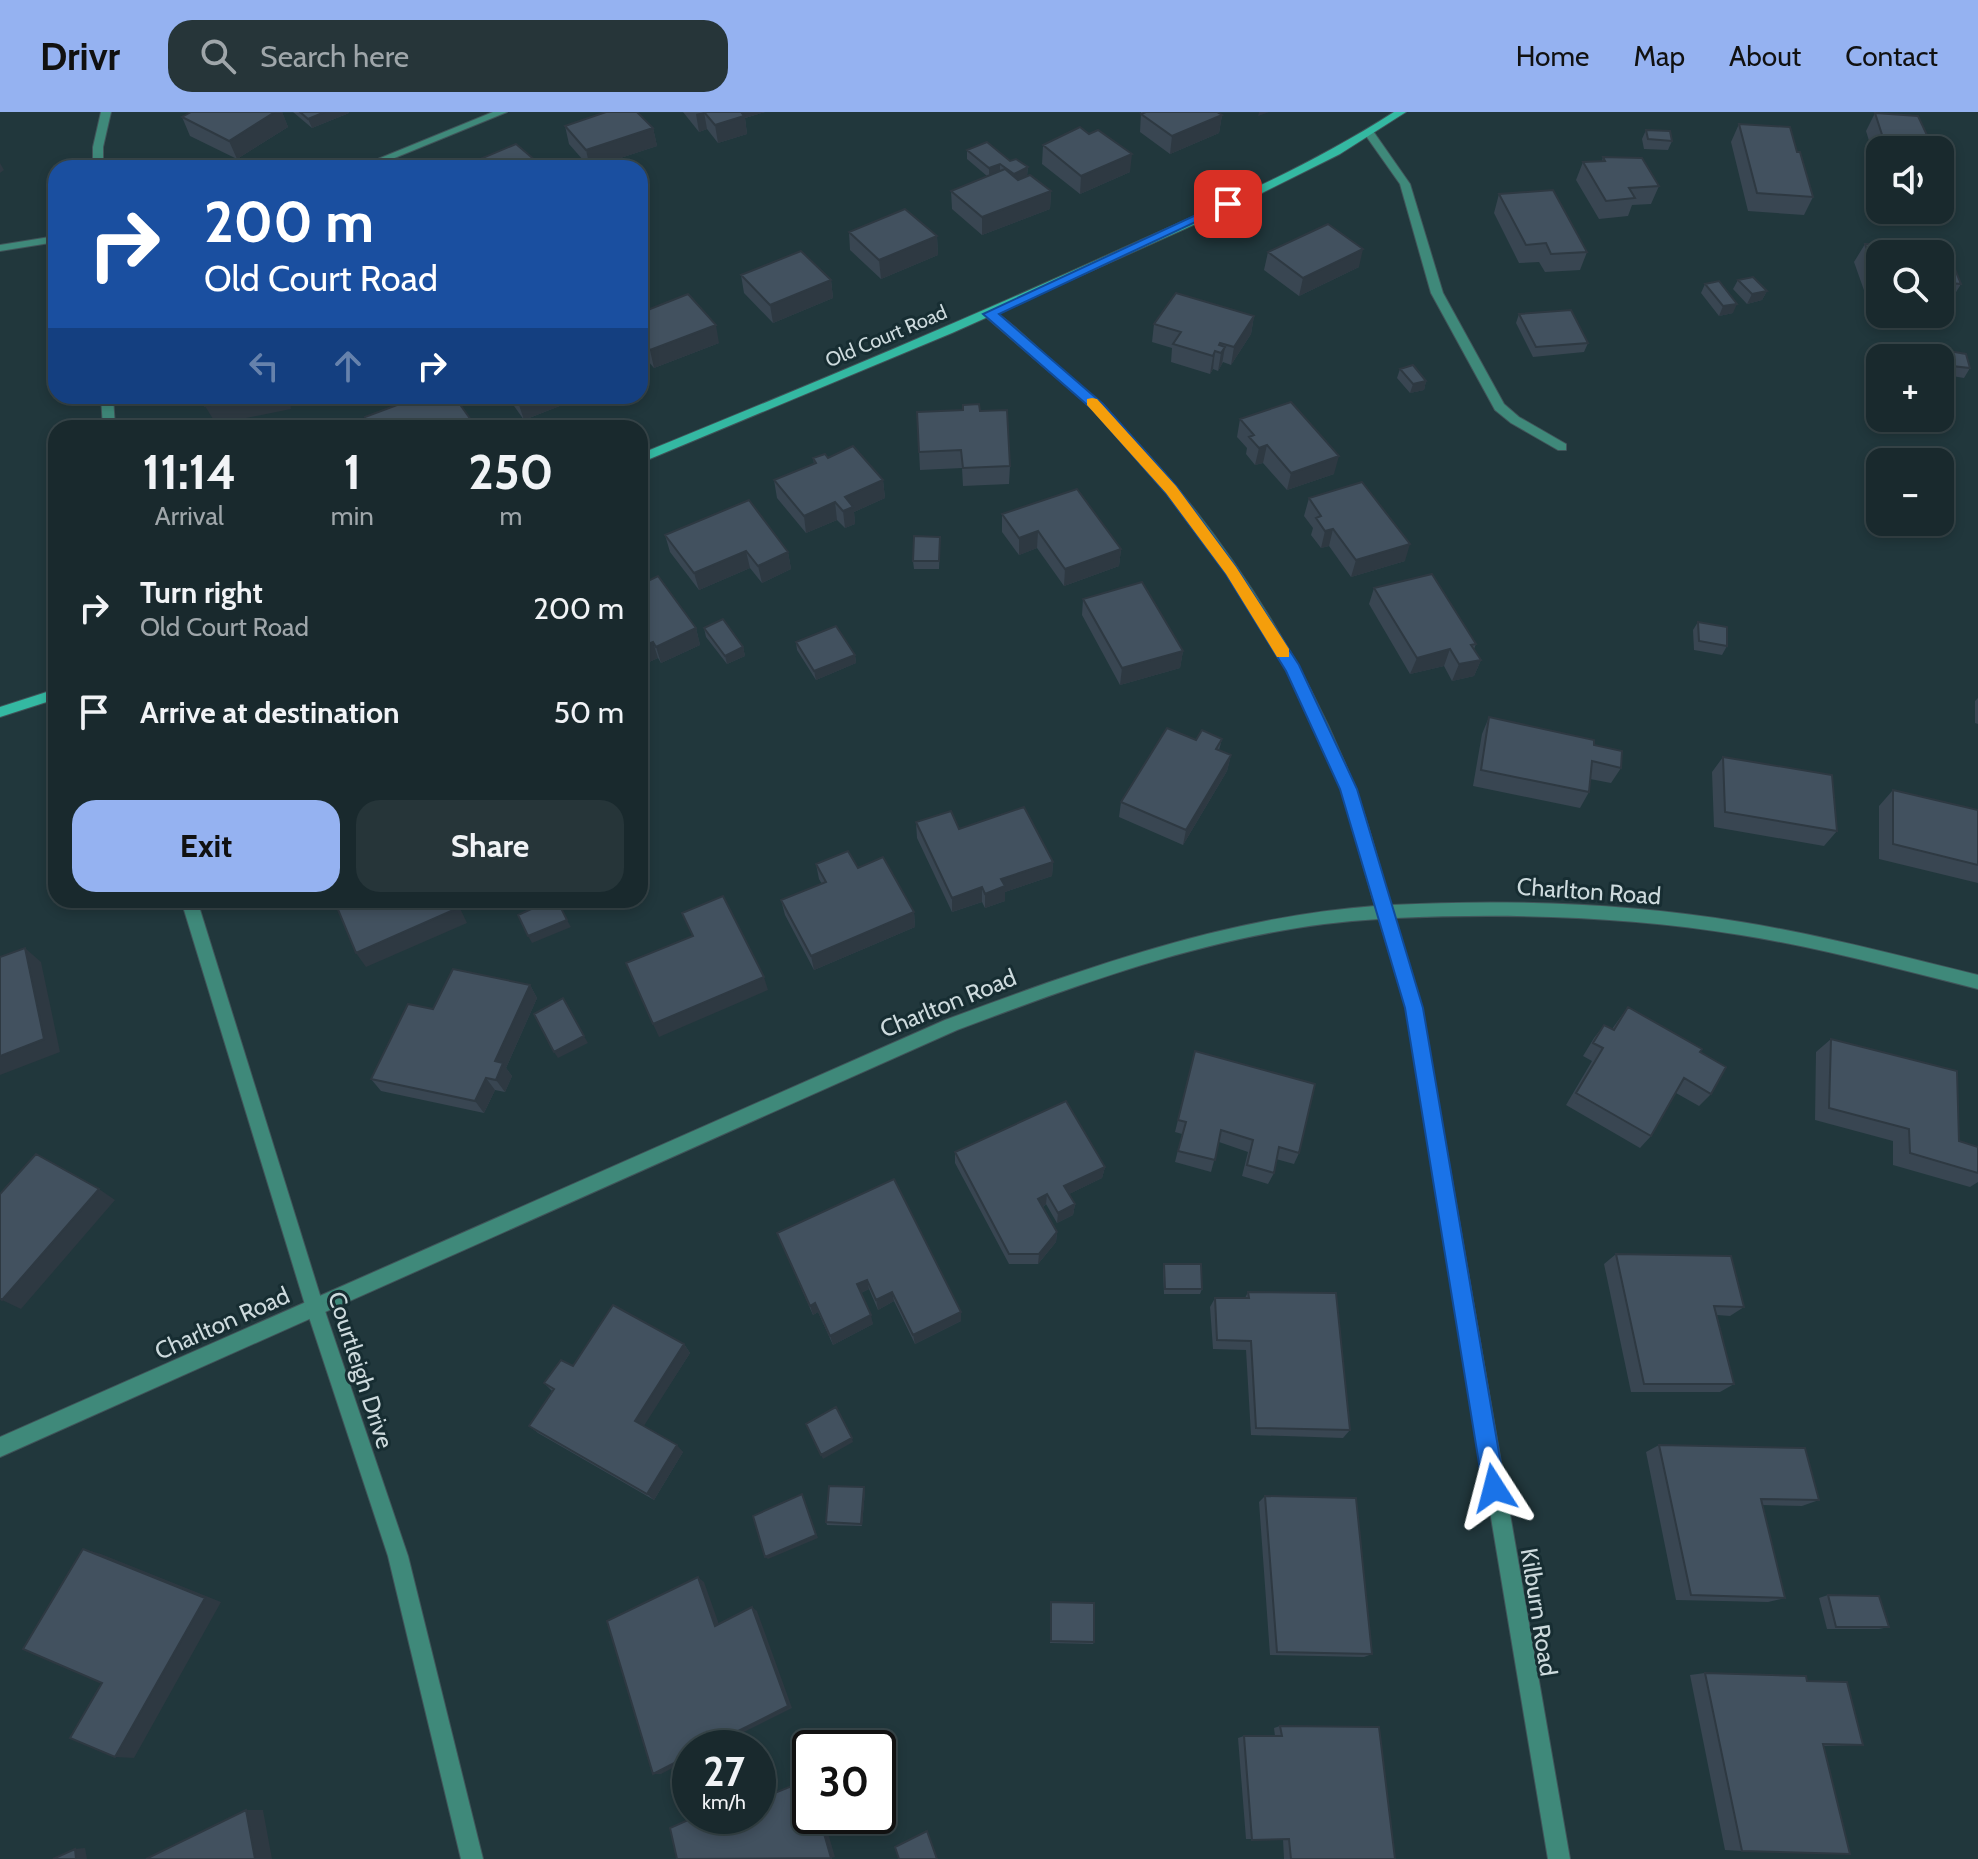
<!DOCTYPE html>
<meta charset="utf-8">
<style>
:root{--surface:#19292d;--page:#263539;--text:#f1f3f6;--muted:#9fa6aa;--line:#374549;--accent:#95b2f1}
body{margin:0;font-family:Cabin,sans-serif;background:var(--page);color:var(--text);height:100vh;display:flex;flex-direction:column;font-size:30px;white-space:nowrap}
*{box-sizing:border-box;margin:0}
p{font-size:26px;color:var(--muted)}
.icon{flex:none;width:44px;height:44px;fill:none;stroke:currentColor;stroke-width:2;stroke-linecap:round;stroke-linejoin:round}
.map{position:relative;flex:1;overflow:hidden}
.side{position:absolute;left:48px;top:308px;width:600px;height:488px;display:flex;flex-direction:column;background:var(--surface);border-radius:24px;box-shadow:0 4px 12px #0003,0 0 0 2px var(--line)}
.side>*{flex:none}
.top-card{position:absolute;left:48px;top:48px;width:600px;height:244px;border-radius:24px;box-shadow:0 4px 12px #0003,0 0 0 2px var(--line);background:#1a4fa0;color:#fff;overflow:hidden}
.controls{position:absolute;left:1866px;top:24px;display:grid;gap:16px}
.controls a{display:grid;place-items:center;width:88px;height:88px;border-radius:16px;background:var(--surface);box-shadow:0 4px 12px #0003,0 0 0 2px var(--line);font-size:40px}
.speed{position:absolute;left:672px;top:1618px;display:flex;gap:16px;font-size:40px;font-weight:700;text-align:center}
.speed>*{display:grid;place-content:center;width:104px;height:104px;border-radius:50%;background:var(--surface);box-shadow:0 4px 12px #0003,0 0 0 2px var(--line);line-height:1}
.speed small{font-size:20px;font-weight:400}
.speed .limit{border:4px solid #111;border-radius:12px;background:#fff;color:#111}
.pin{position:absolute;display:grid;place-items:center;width:68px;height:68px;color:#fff;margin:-34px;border-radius:16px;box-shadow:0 4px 12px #0006}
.me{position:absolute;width:88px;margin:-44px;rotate:351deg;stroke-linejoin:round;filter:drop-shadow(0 0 6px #0008)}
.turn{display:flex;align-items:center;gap:28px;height:168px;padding:0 24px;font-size:36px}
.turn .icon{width:104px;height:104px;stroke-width:2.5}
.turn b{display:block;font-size:56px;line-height:68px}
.lanes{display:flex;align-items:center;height:76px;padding:0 24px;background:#0003;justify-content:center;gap:40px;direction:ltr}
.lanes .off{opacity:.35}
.eta{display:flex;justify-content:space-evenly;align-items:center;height:136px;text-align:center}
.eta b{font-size:48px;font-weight:700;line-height:56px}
.button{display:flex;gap:16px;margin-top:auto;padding:16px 24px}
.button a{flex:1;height:92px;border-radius:24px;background:var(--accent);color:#111;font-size:32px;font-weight:700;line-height:92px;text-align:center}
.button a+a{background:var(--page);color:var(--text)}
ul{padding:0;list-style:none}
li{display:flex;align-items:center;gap:24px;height:104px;padding:0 24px}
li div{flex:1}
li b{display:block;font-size:30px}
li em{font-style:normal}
header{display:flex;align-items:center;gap:48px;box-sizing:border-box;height:112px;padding:0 40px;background:var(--accent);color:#111}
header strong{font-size:38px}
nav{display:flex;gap:44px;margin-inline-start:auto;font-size:28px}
.search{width:560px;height:72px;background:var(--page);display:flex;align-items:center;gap:20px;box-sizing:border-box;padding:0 28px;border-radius:24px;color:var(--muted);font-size:30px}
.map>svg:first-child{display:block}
</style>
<header>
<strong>Drivr</strong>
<div class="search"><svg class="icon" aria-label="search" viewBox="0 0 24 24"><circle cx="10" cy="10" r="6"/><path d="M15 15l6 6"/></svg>Search here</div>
<nav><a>Home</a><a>Map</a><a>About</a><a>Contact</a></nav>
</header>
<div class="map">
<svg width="1978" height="1747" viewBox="0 0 1978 1747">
<rect width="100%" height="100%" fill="#21373c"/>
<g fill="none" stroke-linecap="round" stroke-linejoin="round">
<defs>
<path id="service" d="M1365 19H1373L1410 72 1443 181 1504 292 1519 305 1566 332V338H1558L1511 311 1495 298 1431 181 1400 72 1364 21Z"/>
<path id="minor" d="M990 198C1010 207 1042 241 1060 256 1187 365 1295 521 1355 676 1370 714 1379 755 1391 793 1507 787 1627 791 1741 810 1821 823 1900 844 1978 863V877C1899 857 1821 836 1741 823 1627 804 1510 801 1395 806L1422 896 1570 1747H1548L1406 896 1379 807C1233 815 1093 867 957 918L0 1345V1325L945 908C1085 856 1226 805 1375 794L1341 677 1287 559 1226 461 1166 381 1094 298 986 205 984 202Z"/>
<path id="tertiary" d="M101 0H111L103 35V56H93V35Z
M493 0H507L370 56H356Z
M56 124V130L0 139V133Z
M101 284H113L115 316H103Z
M181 788H197L324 1196 408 1444 483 1747H461L388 1444 306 1196Z"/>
<path id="secondary" d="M1394 0H1406L1340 42 1238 93 952 221 640 351V342C797 278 953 213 1108 143 1205 99 1304 58 1394 0Z
M56 577V587L0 605V595Z"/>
</defs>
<use href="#service" stroke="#405459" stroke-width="2"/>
<use href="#minor" stroke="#405459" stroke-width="2"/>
<use href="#tertiary" stroke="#405459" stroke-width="2"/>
<use href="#secondary" stroke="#405459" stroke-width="2"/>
<use href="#service" fill="#3f897a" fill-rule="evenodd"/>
<use href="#minor" fill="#3f897a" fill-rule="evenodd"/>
<use href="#tertiary" fill="#3f897a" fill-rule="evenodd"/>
<use href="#secondary" fill="#34b9a2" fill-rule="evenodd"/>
</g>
<path fill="#394652" d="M191 0H282L288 15 237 47 190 24 182 5Z
M293 0H348L349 1 312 16Z
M683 0H765L745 6 747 22 718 31 707 17 699 20Z
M1141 0H1217L1222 3 1219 21 1170 42 1140 20Z
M1875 1 1934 38H1880V64L1866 19Z
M1739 12 1797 40 1813 85 1804 103 1748 99 1731 30Z
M565 14 653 16 657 34 590 56 569 32Z
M1646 18 1672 29 1668 38 1644 37 1642 27Z
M1089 22 1130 60 1080 82 1042 52 1043 33Z
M967 38 1028 55 1027 64 1051 79 1050 97 982 123 952 97 951 79 987 64 967 47Z
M1603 45 1659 74 1651 92 1632 93 1628 104 1599 107 1576 68 1583 50 1602 49Z
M1499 82 1587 140 1580 158 1545 160 1539 150 1519 151 1494 101Z
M849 120 937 124 938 143 881 167 850 138Z
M1865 132 1946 135 1961 172 1950 190 1940 189V142H1880V185L1866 184 1854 150Z
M1268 140 1359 155 1299 184 1264 158Z
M741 163 831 168 833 186 773 211 744 181Z
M1738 168 1767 179 1762 188 1747 192 1733 177Z
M1705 172 1733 201 1719 204 1701 181Z
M640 201 719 231 654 256 640 240Z
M1519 202 1588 231 1584 240 1533 245 1516 211Z
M1254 204 1251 222 1231 253 1223 250 1218 259 1213 257 1210 262 1171 250 1172 236 1152 230 1154 212Z
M1949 239 1970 256 1964 266 1946 263 1943 249Z
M1400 257 1426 269 1424 278 1410 281 1397 266Z
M507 284H585L524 308Z
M980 299 1010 354 1009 372 963 374 962 356 920 358 917 300Z
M1240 307 1334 362 1287 378 1263 351 1255 353 1246 342 1247 336 1237 325Z
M813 346H828L883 368 885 386 854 400 855 412 845 416 837 408 806 421 777 386 774 368 814 352Z
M1309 386 1405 449 1351 465 1329 434 1321 436 1311 423 1313 416 1304 404Z
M1002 402 1121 437 1119 454 1064 474 1037 436 1019 443 1002 420Z
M665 423 788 440 791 457 762 471 750 456 699 478 670 440Z
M940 434 939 457H914L913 449Z
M646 470 696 516 700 533 661 551 658 546 640 554Z
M1374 476 1476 532 1474 537 1481 548 1474 564 1452 569 1444 554 1410 562 1369 492Z
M1083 487 1183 539 1180 556 1120 573 1082 503Z
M1698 510 1727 534 1722 543 1694 538 1693 518Z
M704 516 743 535 745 544 727 552 706 525Z
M796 530 855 543 856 551 816 568 797 538Z
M1978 586V612L1975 611V589Z
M1489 605 1594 633 1621 656 1611 671 1590 667 1589 680 1580 696 1473 674 1482 622Z
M1222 627 1219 638 1231 643 1227 659 1183 733 1119 705 1121 690 1196 628Z
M1723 645 1837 719 1824 734 1714 715 1712 660Z
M1893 678 1978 698V771L1879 747V694Z
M916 710 959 717 1053 750 1052 764 1005 780V789L985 796 982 790 952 800 917 726Z
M816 752 858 756 914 800 915 815 814 858 785 803 781 788 822 772 819 767Z
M530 873 537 886 506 956 512 964 505 980 495 978 484 1001 381 979 371 967 433 897Z
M1628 895 1700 940 1711 982 1699 994 1676 981 1651 1024 1640 1036 1566 993 1592 949 1583 944 1594 926 1604 913 1612 917Z
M1831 927 1959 1029 1978 1035V1070L1970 1075 1893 1053V1029L1815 1008 1816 940Z
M1195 939 1299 1041 1294 1052 1276 1047 1274 1061 1268 1072 1242 1064 1248 1040 1219 1030 1211 1060 1175 1050 1182 1022 1175 1020Z
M955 1040 1105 1055 1102 1066 1069 1082 1075 1092 1073 1103 1057 1111 1046 1092 1043 1095 1057 1120 1056 1130 1038 1152H1009L955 1051Z
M777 1121 961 1200V1209L915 1232 894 1189 878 1198 869 1177 861 1181 873 1212 833 1233 818 1200 813 1203Z
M1616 1142 1744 1195 1730 1204 1717 1203 1734 1272 1720 1280H1631L1604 1152Z
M1164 1152 1202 1177 1200 1182H1164L1163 1157Z
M1248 1180 1350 1318 1343 1326 1251 1323 1246 1238 1213 1237 1210 1195 1215 1186H1245Z
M684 1232 690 1241 643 1314 683 1340 654 1388 538 1321 529 1314 552 1279 544 1271 573 1254Z
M1659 1333 1819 1388 1802 1394 1762 1393 1785 1486 1768 1490 1676 1488 1646 1340Z
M864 1375 865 1378 862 1414 827 1413 826 1410Z
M1265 1384 1372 1542 1364 1545 1270 1543 1259 1390Z
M1828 1483 1889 1515 1879 1517H1827L1819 1486Z
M1051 1490 1094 1530 1093 1532 1050 1531Z
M1705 1561 1807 1569 1863 1633 1824 1634 1742 1739 1725 1738 1690 1563Z
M1280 1614 1395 1747H1284L1283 1727H1246L1238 1626 1244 1624H1275L1274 1616Z"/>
<path fill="#2e3942" d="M275 0H282L288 15 237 47 229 29Z
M325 0H348L349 1 312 16 308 7Z
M704 0 707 17 699 20 696 2Z
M734 0H765L745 6 747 22 718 31 715 13Z
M1259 0H1269L1258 4Z
M1222 3 1219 21 1170 42 1172 24Z
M653 16 657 34 590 56 586 38Z
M1132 42 1130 60 1080 82 1081 64Z
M0 51 4 58 0 61Z
M1000 52V61L989 66V56Z
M1028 55 1027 64 1013 71 1014 62Z
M1051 79 1050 97 982 123V105Z
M937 124 938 143 881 167 879 148Z
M1363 137 1359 155 1299 184 1303 166Z
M831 168 833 186 773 211 770 193Z
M1767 179 1762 188 1747 192 1752 182Z
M1737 192 1733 201 1719 204 1723 194Z
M1254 204 1251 222 1231 253 1234 235Z
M716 213 719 231 654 256 650 238Z
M1225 235 1222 252 1218 259 1221 241Z
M1215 239 1213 257 1210 262 1213 244Z
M1426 269 1424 278 1410 281 1413 272Z
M256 284H289L291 297 216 312 205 294Z
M534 284H585L524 308 518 290Z
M471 308 475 316H450Z
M1267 333 1263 351 1255 353 1259 336Z
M1339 344 1334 362 1287 378 1291 361Z
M883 368 885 386 854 400 855 412 845 416 843 399 845 385Z
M835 390 837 408 806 421 804 404Z
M1333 417 1329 434 1321 436 1325 419Z
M1038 419 1037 436 1019 443V426Z
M1410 432 1405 449 1351 465 1356 448Z
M1121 437 1119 454 1064 474 1065 457Z
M746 439 750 456 699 478 694 461Z
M788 440 791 457 762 471 758 454Z
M696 516 700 533 661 551 656 535Z
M653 530 658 546 640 554V535Z
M743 535 745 544 727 552 725 544Z
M1450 537 1444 554 1410 562 1417 546Z
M1183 539 1180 556 1120 573 1122 556Z
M855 543 856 551 816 568 814 559Z
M1481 548 1474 564 1452 569 1459 552Z
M1231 643 1227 659 1183 733 1186 718Z
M1053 750 1052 764 1005 780V789L985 796V782L1001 767Z
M982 775V790L952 800V786Z
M454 788H456L467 811 366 855 356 841Z
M914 800 915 815 814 858 811 844Z
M567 808 571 815 532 831 528 824Z
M25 836 41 850 60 940 0 963V944Z
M764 865 768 878 659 925 653 912Z
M530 873 537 886 506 956 512 964 505 980 496 968 495 949Z
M584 924 588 931 558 946 554 940Z
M486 966 495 978 484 1001 475 989Z
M1105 1055 1102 1066 1063 1085 1064 1074Z
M99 1077 115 1088 21 1197 2 1188Z
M1047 1082 1046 1092 1038 1098V1087Z
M1075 1092 1073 1103 1057 1111 1058 1101Z
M1057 1120 1056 1130 1038 1152 1039 1142Z
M867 1168 869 1177 859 1182 857 1172Z
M892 1180 894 1189 878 1198 876 1188Z
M815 1191 818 1200 813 1203 810 1194Z
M961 1200V1209L915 1232 913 1223Z
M871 1203 873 1212 833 1233 830 1224Z
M684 1232 690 1241 642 1317 635 1309Z
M852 1326 853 1330 823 1347 821 1343Z
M677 1333 683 1340 654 1388 647 1382Z
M864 1375 865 1378 862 1414 861 1412Z
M802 1382 818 1426 768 1447 765 1445Z
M83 1437 101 1442 221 1490 134 1646 115 1645Z
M698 1465 704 1470 721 1518 715 1514Z
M752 1495 757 1499 792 1596 712 1636H704Z
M690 1643V1647L661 1662H653Z
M767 1674H772L775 1683H770Z
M246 1698H263L272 1747H255Z
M819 1704H823L835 1745 831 1746Z
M85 1736 87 1747H76L75 1737Z"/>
<path fill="#42515f" stroke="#2e3942" stroke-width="2" d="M191 0H275L229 29 182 5Z
M300 0H325L308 7Z
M606 0H637L653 16 586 38 565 14Z
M704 0H741L744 4 715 13Z
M1146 0H1217L1222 3 1172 24 1141 2Z
M1875 1 1918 4 1934 38H1887Z
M1739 12 1790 15 1797 40H1800L1813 85 1757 81Z
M1080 15 1089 22 1098 18 1132 42 1081 64 1043 33Z
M1646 18 1670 19 1672 29 1648 27Z
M987 30 1010 49 1016 47 1028 55 1014 62 1000 52 989 56 967 38Z
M516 32 543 55 539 56H459Z
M1603 45 1642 46 1659 74 1629 76 1635 86 1606 89 1583 50 1605 49Z
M1005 57 1018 68 1030 63 1051 79 982 105 951 79Z
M1553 78 1587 140 1551 142 1546 131 1526 133 1499 82Z
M905 97 937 124 879 148 849 120Z
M1328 112 1363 137 1303 166 1268 140Z
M1865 132 1946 135 1961 172 1940 170V142H1880V166H1877Z
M801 139 831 168 770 193 741 163Z
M1753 165 1767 179 1752 182 1738 168Z
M1719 169 1737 192 1723 194 1705 172Z
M1176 181 1254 204 1234 235 1220 231 1219 233 1225 235 1221 241 1215 239 1213 244 1173 232 1181 220 1154 212Z
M688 182 716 213 650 238 640 227V201Z
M1571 198 1588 231 1536 235 1519 202Z
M1949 239 1966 242 1970 256 1952 254Z
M1413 253 1426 269 1413 272 1400 257Z
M205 284H256L205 294Z
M421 284H454L471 308 450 316H372L365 305Z
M514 284H534L518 290Z
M1291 290 1339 344 1291 361 1267 333 1259 336 1249 325 1254 323 1240 307Z
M979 292 980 299 1007 298 1010 354 963 356 961 338 919 340 917 300 963 298V293Z
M853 334 883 368 845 385 853 395 843 399 835 390 804 404 774 368 816 351 813 346 825 342 828 346Z
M1362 370 1410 432 1356 448 1333 417 1325 419 1316 406 1321 404 1309 386Z
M1077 377 1121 437 1065 457 1038 419 1019 426 1002 402Z
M749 388 788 440 758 454 746 439 694 461 665 423Z
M914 424 940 425 939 449H913Z
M640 462 646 470 658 464 696 516 656 535 653 530 640 535Z
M1432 462 1476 532 1471 533 1481 548 1459 552 1450 537 1417 546 1374 476Z
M1142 470 1183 539 1122 556 1083 487Z
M723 507 743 535 725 544 704 516Z
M1698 510 1727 515V534L1699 529Z
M836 514 855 543 814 559 796 530Z
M1489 605 1594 628V633L1622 639 1621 656 1592 649 1589 680 1481 658Z
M1167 616 1196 628 1202 618 1222 627 1216 637 1231 643 1186 718 1121 690Z
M1723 645 1832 663 1837 719 1725 700Z
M1893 678 1978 698V753L1893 732Z
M1024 695 1053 750 1001 767 1005 774 985 782 982 775 952 786 916 710 951 699 959 717Z
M848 739 858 756 883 745 914 800 811 844 781 788 826 770 816 752Z
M723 784 764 865 653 912 626 851 693 824 682 801Z
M334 788H454L458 796 356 841Z
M551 788H557L567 808 528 824 518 803Z
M25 836 44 927 0 944V845Z
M453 857 530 873 495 949 503 951 496 968 486 966 475 989 371 967 408 892 433 897Z
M563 886 584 924 554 940 534 902Z
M1628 895 1702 937 1700 940 1726 955 1711 982 1684 966 1651 1024 1576 981 1603 936 1593 931 1604 913 1614 918Z
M1831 927 1957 959 1959 1029 1978 1035V1061L1910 1041 1909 1017 1829 996Z
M1195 939 1315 972 1299 1041 1279 1035 1274 1061 1247 1053 1253 1028 1221 1018 1215 1048 1178 1039 1186 1010 1178 1008Z
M1066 989 1105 1055 1064 1074 1075 1092 1058 1101 1047 1082 1038 1087 1057 1120 1039 1142H1009L955 1040Z
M36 1042 99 1077 2 1188 0 1186V1082Z
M894 1067 961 1200 913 1223 892 1180 876 1188 867 1168 857 1172 871 1203 830 1224 815 1191 810 1194 777 1121Z
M1616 1142 1731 1144 1744 1195 1714 1194 1734 1272H1644Z
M1164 1152H1201L1202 1177H1165Z
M1248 1180 1336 1181 1350 1318 1256 1316 1251 1229 1217 1228 1215 1186H1249Z
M613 1193 684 1232 635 1309 677 1333 647 1382 529 1314 554 1277 544 1271 561 1248 573 1254Z
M836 1295 852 1326 821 1343 806 1312Z
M1659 1333 1805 1336 1819 1388 1761 1387 1785 1486 1691 1483Z
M829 1374 864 1375 861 1412 826 1410Z
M802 1382 816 1423 765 1445 753 1404Z
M1265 1384 1356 1386 1372 1542 1277 1540Z
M83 1437 205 1486 115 1645 70 1626 102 1571 23 1537Z
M698 1465 715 1514 752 1495 788 1594 704 1636H690V1643L653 1662 607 1509Z
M1828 1483 1879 1484 1889 1515H1836Z
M1051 1490 1094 1491V1530L1051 1529Z
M1705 1561 1806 1564 1807 1569 1847 1570 1863 1633 1823 1632 1850 1742 1742 1739Z
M1280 1614 1379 1615 1395 1747H1291L1289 1727 1252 1728 1244 1624H1282Z
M809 1667 810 1704H819L831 1746 677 1747 670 1716 697 1704H758V1678L767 1674 770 1683Z
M246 1698 255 1747H146Z
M927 1719 937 1747H899L895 1735Z
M75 1737 76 1747H53Z"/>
<path fill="#1a73e8" stroke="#114b97" stroke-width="2" d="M1224 90 1234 92 999 202 1103 292 1176 374 1236 455 1299 553 1357 677 1423 896 1505 1376 1502 1384 1494 1387 1487 1384 1483 1376 1405 896 1340 677 1286 559 1226 462 1166 381 1093 298 983 202Z"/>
<path fill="#f59e0b" d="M1092 286 1097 287 1176 374 1236 455 1289 537V545H1277L1226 462 1166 381 1087 293V287Z"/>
<g text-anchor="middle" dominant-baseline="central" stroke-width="6" stroke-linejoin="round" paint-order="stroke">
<g font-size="20" fill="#cddadd" stroke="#172d32">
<text transform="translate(886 224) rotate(-23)">Old Court Road</text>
</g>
<g font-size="24" fill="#cddadd" stroke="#172d32">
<text transform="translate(1589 779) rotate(4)">Charlton Road</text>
<text transform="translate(948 891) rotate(-22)">Charlton Road</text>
<text transform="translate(222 1211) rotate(-24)">Charlton Road</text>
<text transform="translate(361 1258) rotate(72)">Courtleigh Drive</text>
<text transform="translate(1539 1500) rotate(81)">Kilburn Road</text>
</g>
</g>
</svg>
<div class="controls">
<a><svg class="icon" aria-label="sound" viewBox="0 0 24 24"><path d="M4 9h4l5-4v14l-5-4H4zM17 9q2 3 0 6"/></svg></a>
<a><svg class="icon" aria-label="search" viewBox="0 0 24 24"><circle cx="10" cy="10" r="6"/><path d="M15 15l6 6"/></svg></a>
<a>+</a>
<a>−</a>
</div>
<div class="speed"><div>27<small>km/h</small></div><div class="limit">30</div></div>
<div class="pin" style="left:1228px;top:92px;background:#d93025"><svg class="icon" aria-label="arrive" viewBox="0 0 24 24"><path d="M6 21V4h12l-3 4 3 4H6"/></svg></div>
<svg class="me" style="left:1494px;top:1376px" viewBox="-20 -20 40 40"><path d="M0-17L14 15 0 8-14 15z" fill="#1a73e8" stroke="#fff" stroke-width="4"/></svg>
<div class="top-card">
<div class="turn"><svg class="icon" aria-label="right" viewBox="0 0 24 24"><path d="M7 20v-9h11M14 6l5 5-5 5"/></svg><div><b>200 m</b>Old Court Road</div></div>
<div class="lanes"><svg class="icon off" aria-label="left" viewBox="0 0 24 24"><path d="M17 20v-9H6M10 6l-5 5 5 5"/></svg><svg class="icon off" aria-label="ahead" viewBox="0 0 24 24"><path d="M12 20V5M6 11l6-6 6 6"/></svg><svg class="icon" aria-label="right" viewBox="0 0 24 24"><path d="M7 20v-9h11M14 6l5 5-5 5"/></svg></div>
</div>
<section class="side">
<div class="eta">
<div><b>11:14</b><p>Arrival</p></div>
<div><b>1</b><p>min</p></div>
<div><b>250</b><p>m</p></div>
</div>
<ul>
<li><svg class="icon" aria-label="right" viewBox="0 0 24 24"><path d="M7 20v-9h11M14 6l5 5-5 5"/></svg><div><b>Turn right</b><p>Old Court Road</p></div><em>200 m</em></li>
<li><svg class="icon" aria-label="arrive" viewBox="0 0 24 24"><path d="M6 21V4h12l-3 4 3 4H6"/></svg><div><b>Arrive at destination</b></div><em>50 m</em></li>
</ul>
<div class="button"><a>Exit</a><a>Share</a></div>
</section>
</div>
